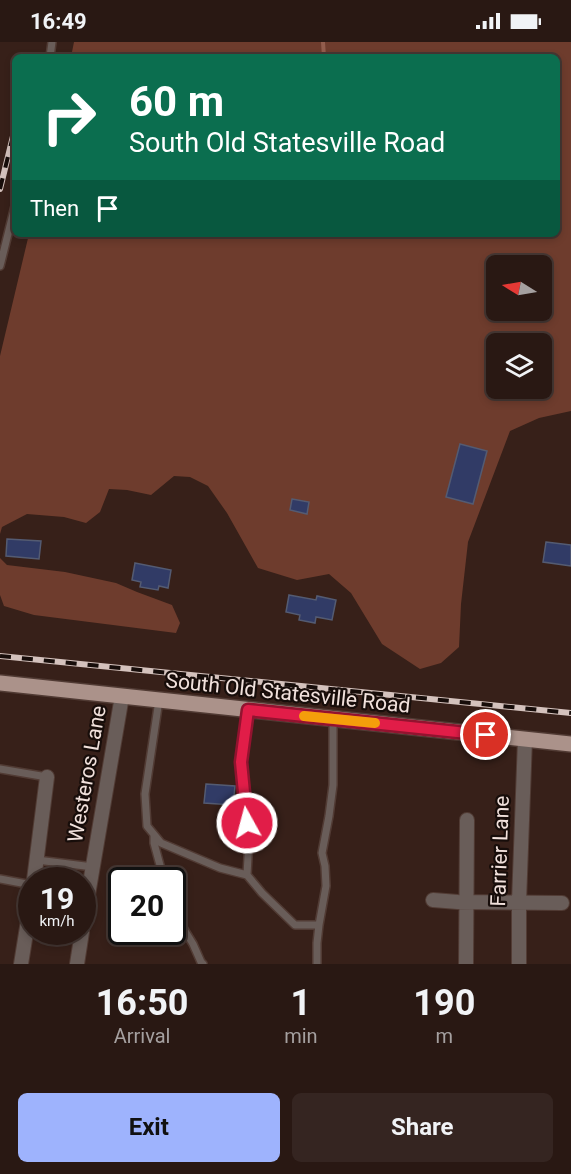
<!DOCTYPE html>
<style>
:root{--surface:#291813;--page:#352521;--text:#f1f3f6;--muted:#a5a0a0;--line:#453733;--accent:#9eb3fd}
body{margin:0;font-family:Roboto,sans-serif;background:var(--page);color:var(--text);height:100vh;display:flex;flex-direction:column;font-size:22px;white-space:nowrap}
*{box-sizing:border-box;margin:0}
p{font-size:20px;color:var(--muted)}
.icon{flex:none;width:33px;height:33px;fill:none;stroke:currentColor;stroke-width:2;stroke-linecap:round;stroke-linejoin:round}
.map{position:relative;height:922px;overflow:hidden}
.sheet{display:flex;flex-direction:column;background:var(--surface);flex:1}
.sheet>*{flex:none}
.hud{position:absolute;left:12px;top:12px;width:548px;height:183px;border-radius:9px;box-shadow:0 3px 9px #0003,0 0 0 2px var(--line);background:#0b6e4f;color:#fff;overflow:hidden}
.needle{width:39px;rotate:281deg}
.controls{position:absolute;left:486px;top:213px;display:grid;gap:12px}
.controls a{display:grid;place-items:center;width:66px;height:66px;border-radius:9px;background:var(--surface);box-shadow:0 3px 9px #0003,0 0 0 2px var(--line);font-size:30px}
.speed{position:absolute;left:18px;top:825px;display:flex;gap:12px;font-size:30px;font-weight:700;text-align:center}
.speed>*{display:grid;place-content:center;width:78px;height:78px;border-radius:50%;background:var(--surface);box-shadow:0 3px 9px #0003,0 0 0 2px var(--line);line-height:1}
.speed small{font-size:15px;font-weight:400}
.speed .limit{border:3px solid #111;border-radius:9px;background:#fff;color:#111}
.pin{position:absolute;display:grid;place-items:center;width:51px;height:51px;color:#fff;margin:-26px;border:3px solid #fff;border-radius:50%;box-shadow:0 2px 6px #0007}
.me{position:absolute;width:66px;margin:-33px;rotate:353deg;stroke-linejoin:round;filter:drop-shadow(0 0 4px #0008)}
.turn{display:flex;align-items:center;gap:21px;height:126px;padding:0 18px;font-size:27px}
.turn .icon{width:78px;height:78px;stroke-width:2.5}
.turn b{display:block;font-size:42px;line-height:51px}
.then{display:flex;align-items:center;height:57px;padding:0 18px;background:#0003;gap:12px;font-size:22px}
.eta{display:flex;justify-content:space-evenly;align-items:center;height:102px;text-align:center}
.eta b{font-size:36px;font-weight:700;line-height:42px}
.button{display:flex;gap:12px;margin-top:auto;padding:12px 18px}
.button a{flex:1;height:69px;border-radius:9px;background:var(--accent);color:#111;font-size:24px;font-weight:700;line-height:69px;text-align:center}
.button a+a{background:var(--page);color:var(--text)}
.status{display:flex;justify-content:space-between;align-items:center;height:42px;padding:0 30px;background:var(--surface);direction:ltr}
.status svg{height:16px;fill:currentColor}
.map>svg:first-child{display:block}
</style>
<div class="status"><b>16:49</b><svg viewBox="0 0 49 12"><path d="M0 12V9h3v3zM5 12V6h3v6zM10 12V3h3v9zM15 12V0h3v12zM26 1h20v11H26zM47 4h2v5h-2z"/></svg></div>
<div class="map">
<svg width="571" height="922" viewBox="0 0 571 922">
<rect width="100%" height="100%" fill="#372019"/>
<path fill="#6e3c2d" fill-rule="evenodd" d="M74 0H571V369L539 376 510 389 468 500 461 562 459 605 441 621 420 627 382 602 351 551 329 532 297 538 258 526 227 471 208 444 190 435 174 434 151 453 127 448 109 447 100 470 86 481 64 475 27 472 2 485 0 492V314L29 192H556V15H71ZM496 224H542V268H496ZM496 302H542V346H496Z
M0 516 7 523 65 530 116 541 137 550 172 563 180 581 176 591 34 573 4 564 0 553Z"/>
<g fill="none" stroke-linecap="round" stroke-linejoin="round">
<path stroke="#925d4d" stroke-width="4" d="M323 0 324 15"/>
</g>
<path fill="#313b66" stroke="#545b72" stroke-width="1.5" d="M460 402 487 409 473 462 446 455Z
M292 457 309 460 307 472 290 468Z
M7 497 41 499 39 517 6 514Z
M546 500 571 503V524L543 520Z
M135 521 171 528 168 546 159 544 158 548 140 545 141 540 132 538Z
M289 553 316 558 317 554 336 558 332 578 316 575 315 581 299 578 300 573 286 570Z
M206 742 235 744 233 763 204 761Z"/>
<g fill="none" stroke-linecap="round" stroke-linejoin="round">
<defs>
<path id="service" d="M50 15 52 0
M0 224 15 164
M159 658 145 752 147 784 161 801 220 826 247 833 262 851 295 883H319L326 844 325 824 322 811 329 774 333 743V677
M0 727 47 735
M154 793V801L164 838
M37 818 93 825
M247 833 249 797 245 765 241 720 247 668
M0 837 32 843
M172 868 193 902 201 920 203 922
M317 922V901L319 883"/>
<path id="minor" d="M34 838 47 735
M433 858 458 860 562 861
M82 888 122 654
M21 922 32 854
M77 922 82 890
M466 922 467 778
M519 922V860L525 697"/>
<path id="primary" d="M0 641 571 702"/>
</defs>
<use href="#service" stroke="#513b34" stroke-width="10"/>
<use href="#minor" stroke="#513b34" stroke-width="16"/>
<use href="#primary" stroke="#513b34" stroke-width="18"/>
<use href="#service" stroke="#695d59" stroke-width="7"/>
<use href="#minor" stroke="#695d59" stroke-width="14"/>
<use href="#primary" stroke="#ab928a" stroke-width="15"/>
<defs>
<path id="rail" d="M0 147 15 86
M0 614 571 671"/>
</defs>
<use href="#rail" stroke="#d4c2bd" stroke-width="6"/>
<use href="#rail" stroke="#170d0a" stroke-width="4" stroke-dasharray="11" stroke-linecap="butt"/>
</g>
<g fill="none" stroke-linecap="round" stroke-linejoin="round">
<defs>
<path id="route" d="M247 781 241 720 248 668 486 693"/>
</defs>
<use href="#route" stroke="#92132f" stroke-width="15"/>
<use href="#route" stroke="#e11d48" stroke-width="10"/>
<path stroke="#f59e0b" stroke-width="10" d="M304 674 375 681"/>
</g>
<g text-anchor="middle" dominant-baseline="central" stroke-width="4.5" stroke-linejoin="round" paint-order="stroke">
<g font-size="21" fill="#f1e1dc" stroke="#170d0a">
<text transform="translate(288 651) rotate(6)">South Old Statesville Road</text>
<text transform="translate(87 732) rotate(-80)">Westeros Lane</text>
<text transform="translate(500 809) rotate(-88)">Farrier Lane</text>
</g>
</g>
</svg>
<div class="controls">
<a><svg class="needle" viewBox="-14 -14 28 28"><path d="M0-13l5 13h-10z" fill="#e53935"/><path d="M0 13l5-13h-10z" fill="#a5a0a0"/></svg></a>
<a><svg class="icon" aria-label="layers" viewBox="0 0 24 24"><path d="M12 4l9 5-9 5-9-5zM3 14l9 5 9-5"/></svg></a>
</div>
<div class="speed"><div>19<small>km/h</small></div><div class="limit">20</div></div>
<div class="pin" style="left:486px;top:693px;background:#d93025"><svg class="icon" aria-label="arrive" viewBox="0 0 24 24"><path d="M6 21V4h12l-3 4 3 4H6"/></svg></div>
<svg class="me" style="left:247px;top:781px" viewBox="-20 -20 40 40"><circle r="17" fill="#e11d48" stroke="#fff" stroke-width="3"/><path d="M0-11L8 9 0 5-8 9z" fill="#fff"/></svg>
<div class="hud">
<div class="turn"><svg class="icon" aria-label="right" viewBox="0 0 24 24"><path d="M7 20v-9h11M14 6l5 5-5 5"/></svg><div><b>60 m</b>South Old Statesville Road</div></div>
<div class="then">Then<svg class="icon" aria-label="arrive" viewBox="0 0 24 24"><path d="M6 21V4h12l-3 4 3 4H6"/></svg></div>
</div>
</div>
<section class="sheet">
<div class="eta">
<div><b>16:50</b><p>Arrival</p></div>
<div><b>1</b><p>min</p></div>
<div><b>190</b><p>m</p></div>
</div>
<div class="button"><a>Exit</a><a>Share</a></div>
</section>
